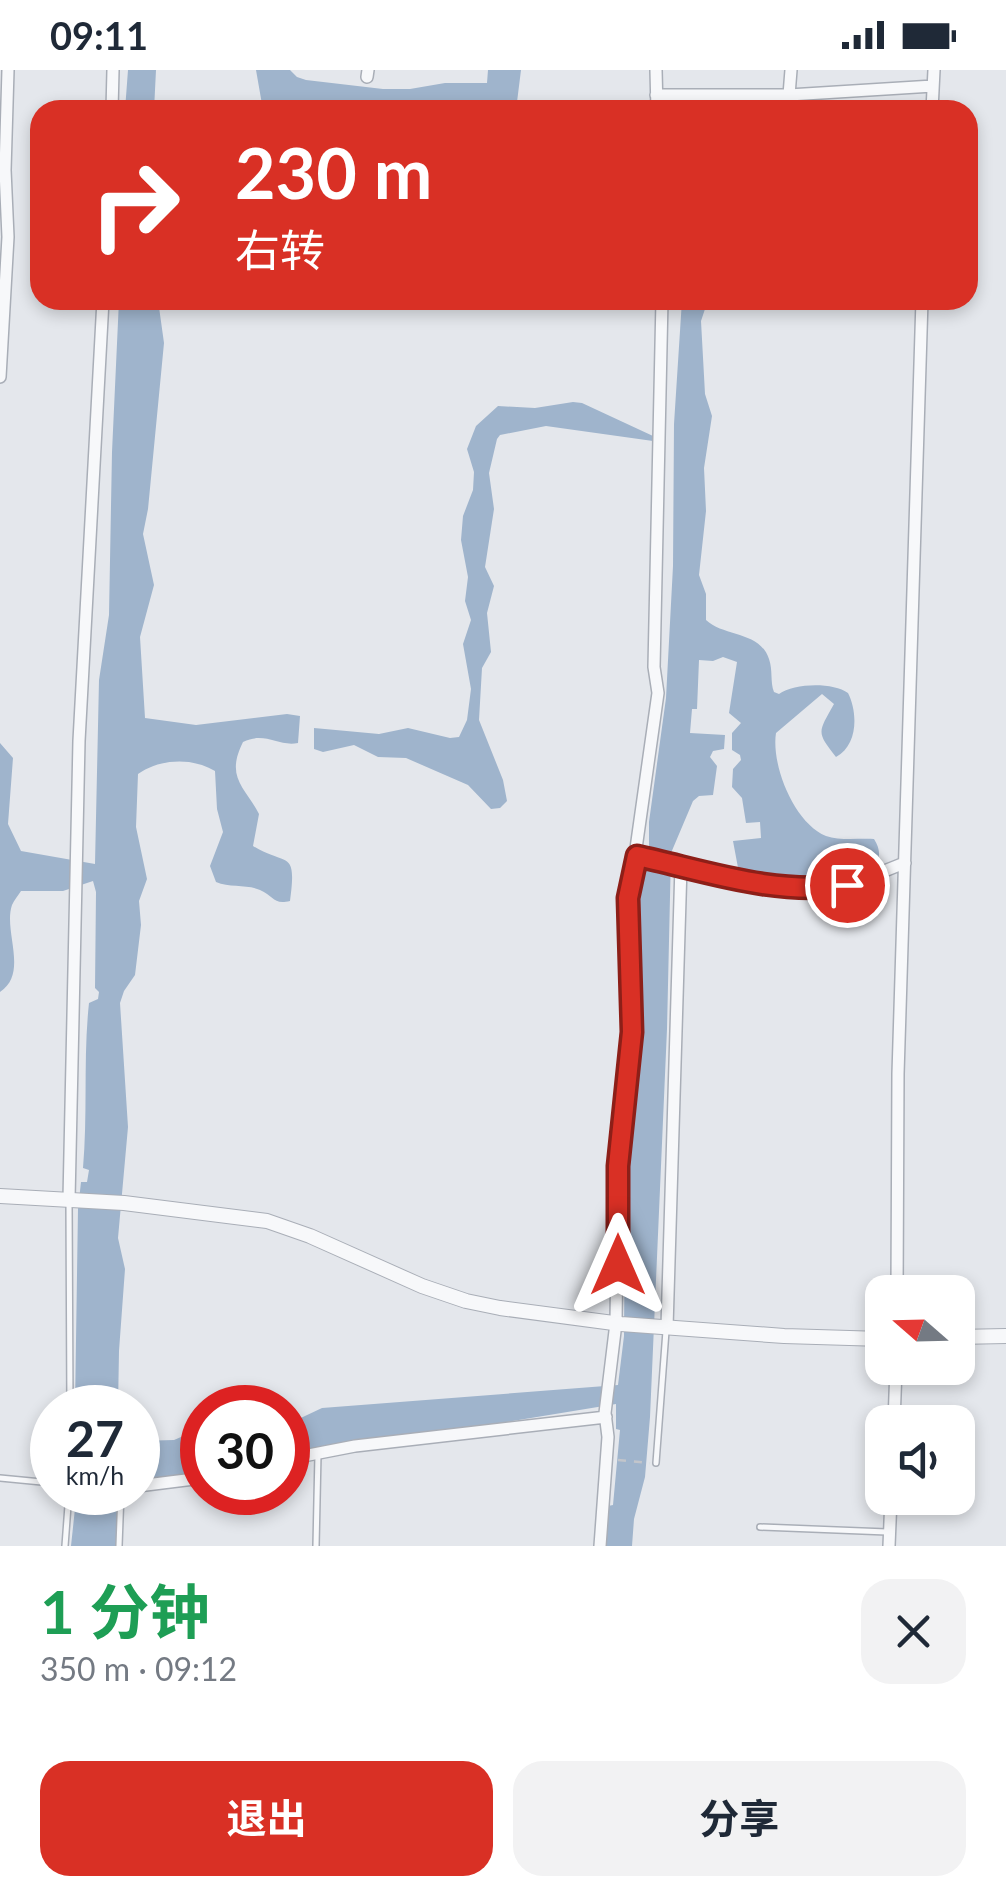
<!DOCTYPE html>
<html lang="zh">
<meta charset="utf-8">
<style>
:root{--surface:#fff;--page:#f2f2f3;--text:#1f2937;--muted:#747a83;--accent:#d93025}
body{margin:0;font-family:Lato,"Noto Sans SC",sans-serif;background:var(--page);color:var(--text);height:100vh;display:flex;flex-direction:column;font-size:38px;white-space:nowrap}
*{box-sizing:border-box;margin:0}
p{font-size:32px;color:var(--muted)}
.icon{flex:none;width:55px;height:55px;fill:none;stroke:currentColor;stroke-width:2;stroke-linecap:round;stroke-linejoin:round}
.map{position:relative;height:1476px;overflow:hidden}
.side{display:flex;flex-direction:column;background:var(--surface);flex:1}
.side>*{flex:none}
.guide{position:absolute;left:30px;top:30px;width:948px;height:210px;border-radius:30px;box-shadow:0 5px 15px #0003;background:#d93025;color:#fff;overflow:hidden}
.needle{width:65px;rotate:290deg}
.tools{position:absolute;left:865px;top:1205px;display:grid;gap:20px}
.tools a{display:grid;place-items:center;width:110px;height:110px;border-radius:20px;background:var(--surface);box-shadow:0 5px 15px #0003;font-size:50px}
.speed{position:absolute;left:30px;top:1315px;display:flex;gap:20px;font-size:50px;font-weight:700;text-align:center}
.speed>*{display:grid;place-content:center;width:130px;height:130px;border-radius:50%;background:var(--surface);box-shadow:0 5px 15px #0003;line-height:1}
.speed small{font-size:25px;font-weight:400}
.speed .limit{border:15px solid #d22;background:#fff;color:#111}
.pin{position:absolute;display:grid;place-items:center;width:85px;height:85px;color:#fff;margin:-42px;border:5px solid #fff;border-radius:50%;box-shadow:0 2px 10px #0007}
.me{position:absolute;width:110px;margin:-55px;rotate:0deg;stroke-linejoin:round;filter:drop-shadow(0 0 8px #0008)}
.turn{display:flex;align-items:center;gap:35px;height:210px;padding:0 40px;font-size:45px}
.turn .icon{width:130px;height:130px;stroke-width:2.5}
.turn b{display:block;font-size:70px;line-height:85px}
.round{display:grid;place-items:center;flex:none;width:105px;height:105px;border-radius:30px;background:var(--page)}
.summary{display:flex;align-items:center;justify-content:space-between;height:170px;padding:0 40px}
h1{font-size:60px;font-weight:700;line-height:75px;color:#1e9e55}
.cta{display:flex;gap:20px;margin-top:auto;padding:20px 40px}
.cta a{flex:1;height:115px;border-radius:30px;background:var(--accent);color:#fff;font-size:40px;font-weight:700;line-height:115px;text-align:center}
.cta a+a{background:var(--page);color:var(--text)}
.status{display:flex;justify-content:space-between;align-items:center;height:70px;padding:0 50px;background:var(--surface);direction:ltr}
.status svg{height:28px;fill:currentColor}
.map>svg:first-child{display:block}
</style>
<div class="status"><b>09:11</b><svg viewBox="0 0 49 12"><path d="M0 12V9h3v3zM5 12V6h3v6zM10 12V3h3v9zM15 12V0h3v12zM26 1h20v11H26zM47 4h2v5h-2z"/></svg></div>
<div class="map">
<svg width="1006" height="1476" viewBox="0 0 1006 1476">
<rect width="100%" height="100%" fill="#e4e7ec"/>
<path fill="#9fb4cc" d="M128 0H156L154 40H125Z
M256 0H290L297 7 306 10 383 19H410L445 13H487L488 0H521L516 40H263Z
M119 230H158L164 273 148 439 143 464 154 515 140 567 145 648 196 655 287 644 300 646 298 673C278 677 265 661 243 672 225 708 245 717 259 744L253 776C287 797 297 778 290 831 273 835 274 826 260 820 247 814 230 818 216 812L210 796 223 762 217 739 215 701C192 687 159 689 138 704L136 757 147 809 139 831 141 855 135 905 124 921 120 933 128 1057 118 1168 125 1199 119 1281 118 1337H75L78 1139 81 1112H87L89 1100 83 1098C88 1042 83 988 89 933L98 929 99 922 95 918 96 822 93 811 63 821H21C18 826 14 830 12 835 3 861 29 903 0 922V673L13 688 8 754 21 781 95 794 99 610 109 545 112 382Z
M682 230H708L701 251 705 324 712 346 704 398 706 441 699 505 706 524V550C724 567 760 561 769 589 773 600 770 612 774 622L779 624C794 613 833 612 848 623 858 643 858 675 836 687 816 661 818 663 834 634L822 624 776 663C771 695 794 753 826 766 840 771 860 768 874 769 908 823 762 810 739 803L733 771 761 768 760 752 746 753 742 728 732 717 733 699 741 690 740 685 732 680V663L741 653 729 643 737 592 723 587 713 591 699 590 697 639H692L690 663 725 665 724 679 713 681 710 687 717 696 713 725 699 726 693 731 671 783 667 959 650 1347 645 1407 634 1449 632 1476H606L608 1436 613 1435 620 1360 616 1359V1334L416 1367 288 1383V1354L322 1338 618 1315 624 1266 625 1125 632 1014 643 952 638 900 637 822 649 789V752L666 628 673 496 674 354Z
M573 332 582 333 653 366V371L546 356 500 365 497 369 489 403 494 439 485 497 494 516 487 543 491 582 482 598 479 650 503 710 507 731 500 738 491 739 468 715 406 688 378 687 354 675 323 682 314 679V658L379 664 408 658 450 668 459 667 467 650 471 619 463 574 471 550 465 531 468 507 461 470 463 446 473 420 474 402 467 379 476 356 498 336 535 338Z
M202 1358V1405L138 1412V1371L174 1370Z
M80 1423H114L117 1429 116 1476H71L76 1429 80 1428Z"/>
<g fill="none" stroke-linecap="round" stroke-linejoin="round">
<defs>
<path id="service" d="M69 1131 70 1338
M656 1393 666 1261
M0 1408 52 1413
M760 1457 887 1462
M65 1476 69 1422
M119 1476 121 1422
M316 1476 318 1384"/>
<path id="minor" d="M656 0 657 40
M367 7 368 0
M656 25H789L933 16
M789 25 791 0
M112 40 113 0
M932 40 934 0
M0 307 8 167 5 100 8 0
M637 786C694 799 789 830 846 815 866 810 885 800 905 793
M69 1129 79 671 103 230
M897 1222 898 1004 922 230
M667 1257 681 796
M894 1352 896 1298
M288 1389 355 1376 606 1347
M138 1416 202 1408
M600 1476 608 1367 605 1343 616 1253 618 1096 632 962 629 828 658 623 654 597 662 230
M889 1476 891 1428"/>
<path id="tertiary" d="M0 1126 124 1133 267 1151 310 1166 422 1216 466 1231 500 1238 621 1254 784 1266 882 1269
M958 1267 1006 1266"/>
</defs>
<use href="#service" stroke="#a9aeb7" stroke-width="8"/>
<use href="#minor" stroke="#a9aeb7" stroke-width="14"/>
<use href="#tertiary" stroke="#a9aeb7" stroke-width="16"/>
<path stroke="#c2c5cb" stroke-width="2.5" stroke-dasharray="8 8" stroke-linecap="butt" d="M618 1390 650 1393"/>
<use href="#service" stroke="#f7f8fa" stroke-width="5"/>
<use href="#minor" stroke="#f7f8fa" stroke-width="11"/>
<use href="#tertiary" stroke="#f7f8fa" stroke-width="14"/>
</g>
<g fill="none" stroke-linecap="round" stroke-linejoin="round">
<defs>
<path id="route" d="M618 1195V1096L632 962 628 828 637 786C706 801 775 826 847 815"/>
</defs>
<use href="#route" stroke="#8d1f18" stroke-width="25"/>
<use href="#route" stroke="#d93025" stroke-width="18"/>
</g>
</svg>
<div class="tools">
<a><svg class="needle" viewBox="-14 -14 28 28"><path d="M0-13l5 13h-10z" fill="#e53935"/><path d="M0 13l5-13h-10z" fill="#747a83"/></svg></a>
<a><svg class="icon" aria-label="sound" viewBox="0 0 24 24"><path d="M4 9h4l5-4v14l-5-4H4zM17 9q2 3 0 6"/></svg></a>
</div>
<div class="speed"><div>27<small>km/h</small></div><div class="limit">30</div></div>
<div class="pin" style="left:847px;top:815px;background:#d93025"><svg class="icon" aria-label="arrive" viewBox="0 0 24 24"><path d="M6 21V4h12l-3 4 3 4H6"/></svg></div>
<svg class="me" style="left:618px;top:1195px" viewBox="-20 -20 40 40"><path d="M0-17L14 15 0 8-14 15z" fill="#d93025" stroke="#fff" stroke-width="4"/></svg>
<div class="guide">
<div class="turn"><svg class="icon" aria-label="right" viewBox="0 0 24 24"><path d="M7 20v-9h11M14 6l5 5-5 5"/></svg><div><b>230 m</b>右转</div></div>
</div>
</div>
<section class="side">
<div class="summary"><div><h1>1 分钟</h1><p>350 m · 09:12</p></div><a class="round"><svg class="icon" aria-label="close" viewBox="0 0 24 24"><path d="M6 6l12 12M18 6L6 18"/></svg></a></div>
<div class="cta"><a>退出</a><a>分享</a></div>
</section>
